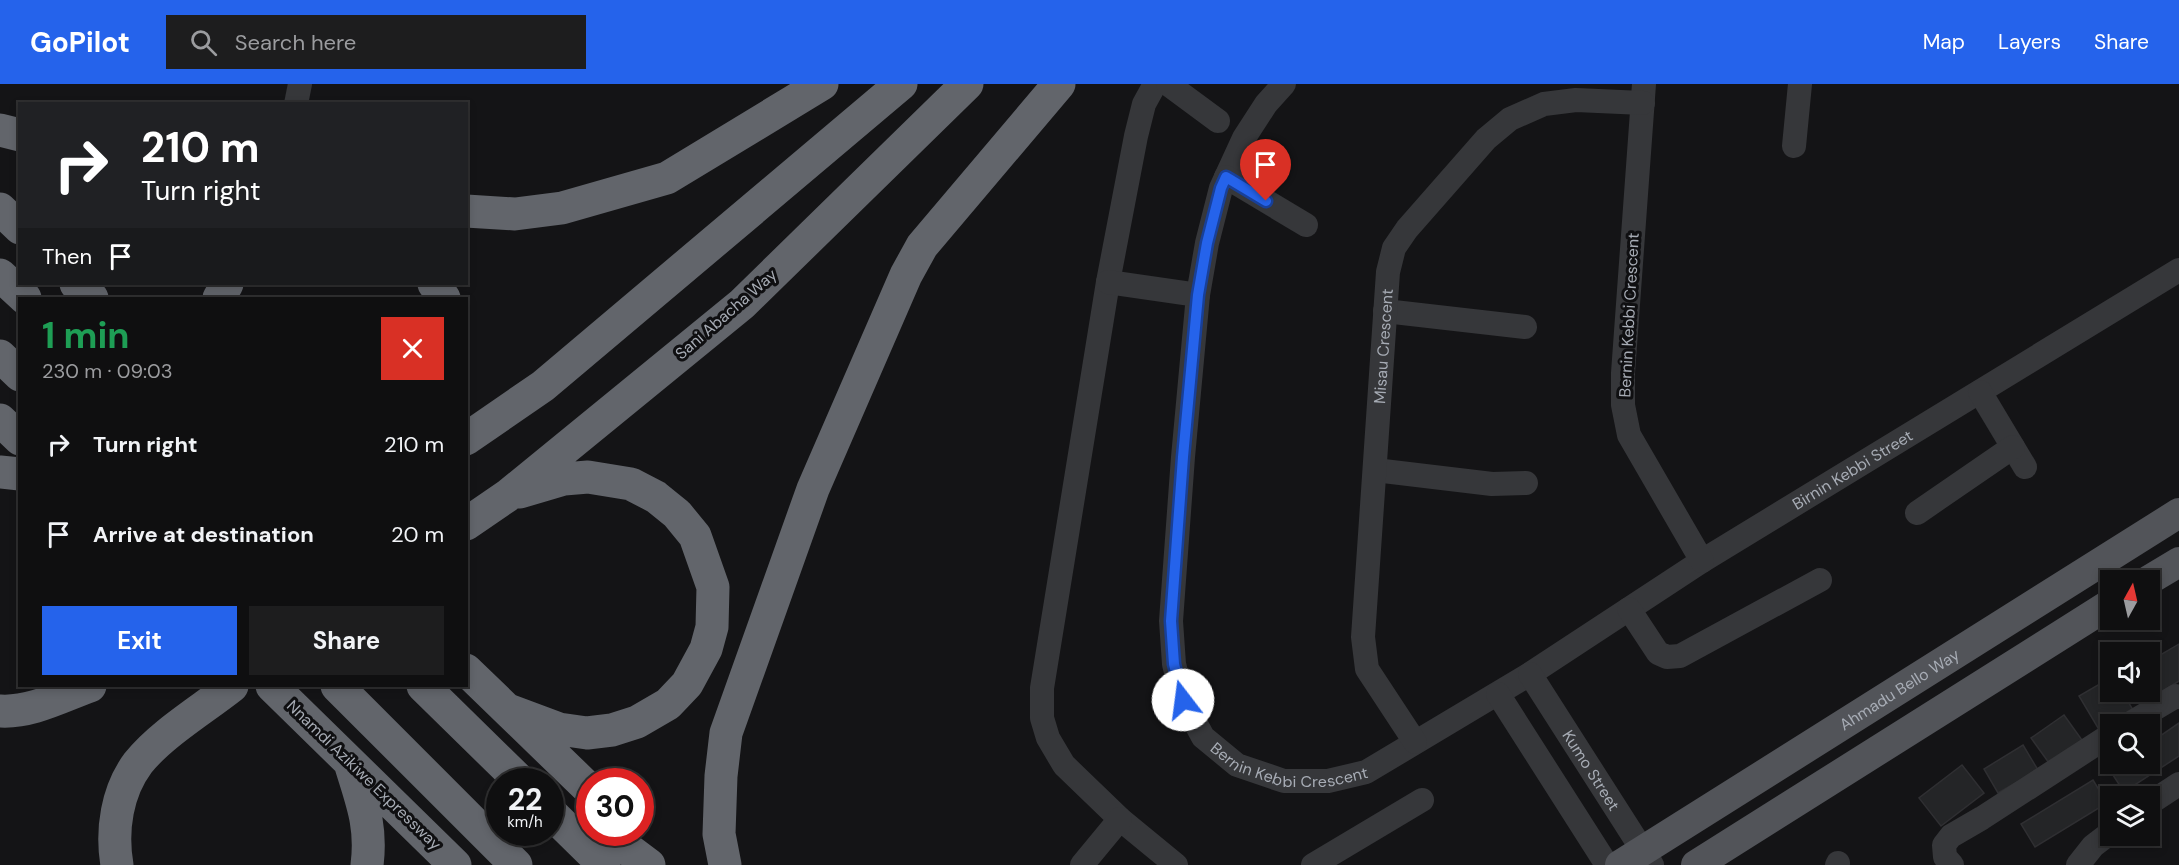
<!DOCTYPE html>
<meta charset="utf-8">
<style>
:root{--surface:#0f0f10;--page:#1d1d1e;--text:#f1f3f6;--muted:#9b9c9f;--line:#2f2f30;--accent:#2563eb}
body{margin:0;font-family:"DM Sans",sans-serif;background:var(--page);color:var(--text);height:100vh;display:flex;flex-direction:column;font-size:22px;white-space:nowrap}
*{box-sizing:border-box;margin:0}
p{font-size:20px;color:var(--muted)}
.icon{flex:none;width:33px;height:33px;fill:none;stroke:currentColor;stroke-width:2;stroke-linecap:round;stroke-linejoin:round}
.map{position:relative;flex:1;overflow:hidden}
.sheet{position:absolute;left:18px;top:213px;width:450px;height:390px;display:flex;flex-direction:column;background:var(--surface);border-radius:0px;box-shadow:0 3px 9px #0003,0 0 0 2px var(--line)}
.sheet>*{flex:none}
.hud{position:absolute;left:18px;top:18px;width:450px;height:183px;border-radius:0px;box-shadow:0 3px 9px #0003,0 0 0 2px var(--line);background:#202124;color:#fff;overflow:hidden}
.needle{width:39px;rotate:8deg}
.fabs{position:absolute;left:2100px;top:486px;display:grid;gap:12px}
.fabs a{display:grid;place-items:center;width:60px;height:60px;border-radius:0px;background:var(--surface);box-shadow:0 3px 9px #0003,0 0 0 2px var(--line);font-size:30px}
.speed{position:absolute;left:486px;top:684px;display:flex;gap:12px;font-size:30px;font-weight:700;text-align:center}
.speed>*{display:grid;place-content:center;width:78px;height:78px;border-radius:50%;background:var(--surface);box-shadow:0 3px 9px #0003,0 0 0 2px var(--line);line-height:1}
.speed small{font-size:15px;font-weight:400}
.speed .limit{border:9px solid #d22;background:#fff;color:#111}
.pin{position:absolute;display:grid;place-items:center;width:51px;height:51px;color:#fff;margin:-62px -26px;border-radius:50% 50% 50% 0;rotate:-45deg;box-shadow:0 0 6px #0007}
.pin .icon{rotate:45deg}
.me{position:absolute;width:66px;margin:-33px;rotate:345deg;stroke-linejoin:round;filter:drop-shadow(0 0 4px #0008)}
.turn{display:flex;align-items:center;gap:21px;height:126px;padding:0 24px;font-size:27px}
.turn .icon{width:78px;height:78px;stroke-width:2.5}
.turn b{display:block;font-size:42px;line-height:51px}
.then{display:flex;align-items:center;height:57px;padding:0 24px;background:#0003;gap:12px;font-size:22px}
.round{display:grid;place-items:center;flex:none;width:63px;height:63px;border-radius:0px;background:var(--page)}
.summary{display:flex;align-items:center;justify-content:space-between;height:102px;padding:0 24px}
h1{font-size:36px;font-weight:700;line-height:45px;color:#1e9e55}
.button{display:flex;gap:12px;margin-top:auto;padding:12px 24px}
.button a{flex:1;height:69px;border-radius:0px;background:var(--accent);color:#fff;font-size:24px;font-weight:700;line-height:69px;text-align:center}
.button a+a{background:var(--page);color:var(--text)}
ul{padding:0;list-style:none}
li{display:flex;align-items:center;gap:18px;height:90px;padding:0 24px}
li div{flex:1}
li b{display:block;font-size:22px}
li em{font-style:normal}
header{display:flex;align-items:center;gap:36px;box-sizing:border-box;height:84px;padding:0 30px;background:var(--accent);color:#fff}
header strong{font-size:28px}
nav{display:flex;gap:33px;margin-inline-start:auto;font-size:21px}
.search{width:420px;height:54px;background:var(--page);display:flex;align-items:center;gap:15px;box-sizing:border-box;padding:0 21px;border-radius:0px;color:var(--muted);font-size:22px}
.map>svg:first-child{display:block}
</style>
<header>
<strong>GoPilot</strong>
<div class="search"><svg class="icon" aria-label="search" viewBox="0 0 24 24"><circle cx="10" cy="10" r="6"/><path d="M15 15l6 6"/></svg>Search here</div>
<nav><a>Map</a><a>Layers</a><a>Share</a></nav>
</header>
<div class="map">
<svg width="2179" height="781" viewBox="0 0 2179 781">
<rect width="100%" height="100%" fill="#141416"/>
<path fill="#242527" stroke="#2f2f32" stroke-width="1.5" d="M2179 560V597L2147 617 2142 608H2150V577Z
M2110 594V608H2122L2135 629 2101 649 2079 612Z
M2064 631 2082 656 2049 679 2031 654Z
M2179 639V672L2124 708 2109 685 2118 680H2150V659Z
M2023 661 2038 686 1998 709 1984 685Z
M1962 681 1984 709 1941 742 1919 714Z
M2093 696 2107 719 2035 763 2021 740Z"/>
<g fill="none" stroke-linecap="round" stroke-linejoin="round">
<g stroke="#36373a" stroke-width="24">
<path d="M1155 0 1144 20 1136 52 1108 198 1042 604V634L1048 654 1064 681 1120 735 1176 781"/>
<path d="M1168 0 1218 37"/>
<path id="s1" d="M1284 0 1266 20 1244 54 1221 104 1207 159 1198 211 1183 373 1171 537 1174 580 1183 616 1203 653 1237 681 1284 697H1328L1366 688 1530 590 1702 477 2179 186"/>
<path d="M1644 0 1623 289V321L1629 351 1702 477"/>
<path d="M296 20 300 0"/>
<path d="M1794 62 1800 0"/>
<path d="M1226 93 1306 141"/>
<path d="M1108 198 1198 211"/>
<path d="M1385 227 1525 243"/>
<path d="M1980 308 2025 383"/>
<path d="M1375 386 1492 400 1526 399"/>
<path d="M1917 429 2013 363"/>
<path d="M1629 525 1658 569 1667 573 1680 572 1820 496"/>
<path id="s2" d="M1530 590 1652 781"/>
<path d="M1498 610 1607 781"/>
<path d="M2129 640 2176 612 2179 613"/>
<path id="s3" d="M1415 658 1367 585 1363 553 1388 188 1394 164 1407 145 1486 55 1510 35 1544 20 1576 16 1643 19"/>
<path d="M2150 719 2179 700"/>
<path d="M1082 781 1120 735"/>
<path d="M1313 781 1422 716"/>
<path d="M1837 781 1838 779"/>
<path d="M1952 781 1945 773 1944 761 1951 752 1982 734 2110 651"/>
<path d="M2078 781 2093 762 2110 749"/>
</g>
<g stroke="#525459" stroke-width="30">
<path d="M2149 496 2179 478"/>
<path id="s4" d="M1620 781 2179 429"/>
<path d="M1696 781 2110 520"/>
</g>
<path stroke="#62656b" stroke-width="33" d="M0 46 20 51
M0 125 20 144
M466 127 515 130 562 124 667 94 822 0
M0 191 25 214
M76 200 92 214
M434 200 444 214
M219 214 227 200
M0 272 20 291
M0 336 20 355
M466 355 543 302 901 0
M0 388 20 390
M466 440 507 412 742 220 967 0
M466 586 590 706
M272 602 455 781
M337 602 516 781
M423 602 521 698
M508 626 559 645 587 649 612 646 637 638 668 620 687 600 706 565 712 543 713 503 695 452 677 430 656 413 631 400 588 393 564 395 520 408
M0 627C31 629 62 612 90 602
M351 682C362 718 372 742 367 781
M550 728 604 781
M605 748 649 781
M117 781C111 746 117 707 138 679 161 650 203 625 232 602
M725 781 719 750 721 692 726 649 813 405 906 191 922 162 1059 0"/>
</g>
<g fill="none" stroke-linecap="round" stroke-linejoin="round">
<defs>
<path id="route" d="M1183 616 1174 580 1171 537 1183 373 1198 211 1207 159 1221 104 1226 93 1266 117"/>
</defs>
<use href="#route" stroke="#184099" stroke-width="15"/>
<use href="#route" stroke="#2563eb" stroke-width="10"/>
</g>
<g text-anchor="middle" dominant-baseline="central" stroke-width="6" stroke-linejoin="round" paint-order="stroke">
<g font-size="16" fill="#a7acb5" stroke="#0f0f11">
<text transform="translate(726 230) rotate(-41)">Sani Abacha Way</text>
<text transform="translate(1629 231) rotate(-87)">Bernin Kebbi Crescent</text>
<text stroke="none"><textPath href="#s3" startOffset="411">Misau Crescent</textPath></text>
<text stroke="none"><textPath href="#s1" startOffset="1431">Birnin Kebbi Street</textPath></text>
<text stroke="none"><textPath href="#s4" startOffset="330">Ahmadu Bello Way</textPath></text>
<text stroke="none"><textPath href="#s1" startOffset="777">Bernin Kebbi Crescent</textPath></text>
<text stroke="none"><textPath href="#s2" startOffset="114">Kumo Street</textPath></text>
<text transform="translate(364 691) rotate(44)">Nnamdi Azikiwe Expressway</text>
</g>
</g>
</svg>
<div class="fabs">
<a><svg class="needle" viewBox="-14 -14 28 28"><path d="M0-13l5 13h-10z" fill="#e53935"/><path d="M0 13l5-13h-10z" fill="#9b9c9f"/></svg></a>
<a><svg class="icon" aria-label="sound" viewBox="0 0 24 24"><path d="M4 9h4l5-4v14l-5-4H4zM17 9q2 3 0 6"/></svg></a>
<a><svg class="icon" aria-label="search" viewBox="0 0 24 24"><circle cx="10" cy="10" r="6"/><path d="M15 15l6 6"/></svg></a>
<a><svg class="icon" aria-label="layers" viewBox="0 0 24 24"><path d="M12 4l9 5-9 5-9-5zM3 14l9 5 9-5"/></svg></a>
</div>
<div class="speed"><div>22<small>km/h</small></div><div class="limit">30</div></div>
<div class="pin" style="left:1266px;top:117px;background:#d93025"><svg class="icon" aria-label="arrive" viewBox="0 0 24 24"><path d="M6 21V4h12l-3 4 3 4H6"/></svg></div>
<svg class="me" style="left:1183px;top:616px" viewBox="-20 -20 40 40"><circle r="19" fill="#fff"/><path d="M0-13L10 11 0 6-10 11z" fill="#2563eb"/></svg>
<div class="hud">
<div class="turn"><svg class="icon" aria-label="right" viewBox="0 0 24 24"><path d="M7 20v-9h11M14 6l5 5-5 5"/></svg><div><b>210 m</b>Turn right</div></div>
<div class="then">Then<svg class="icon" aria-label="arrive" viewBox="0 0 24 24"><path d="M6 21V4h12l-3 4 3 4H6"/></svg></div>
</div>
<section class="sheet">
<div class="summary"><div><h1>1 min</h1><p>230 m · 09:03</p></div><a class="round" style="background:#d93025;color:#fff"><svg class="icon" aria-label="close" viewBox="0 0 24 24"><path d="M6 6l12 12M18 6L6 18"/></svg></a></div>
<ul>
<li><svg class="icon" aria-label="right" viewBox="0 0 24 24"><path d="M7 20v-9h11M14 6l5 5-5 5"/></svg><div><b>Turn right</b></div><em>210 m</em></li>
<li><svg class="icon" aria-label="arrive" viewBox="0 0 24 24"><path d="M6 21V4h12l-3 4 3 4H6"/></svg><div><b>Arrive at destination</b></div><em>20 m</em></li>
</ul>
<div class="button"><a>Exit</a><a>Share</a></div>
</section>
</div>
